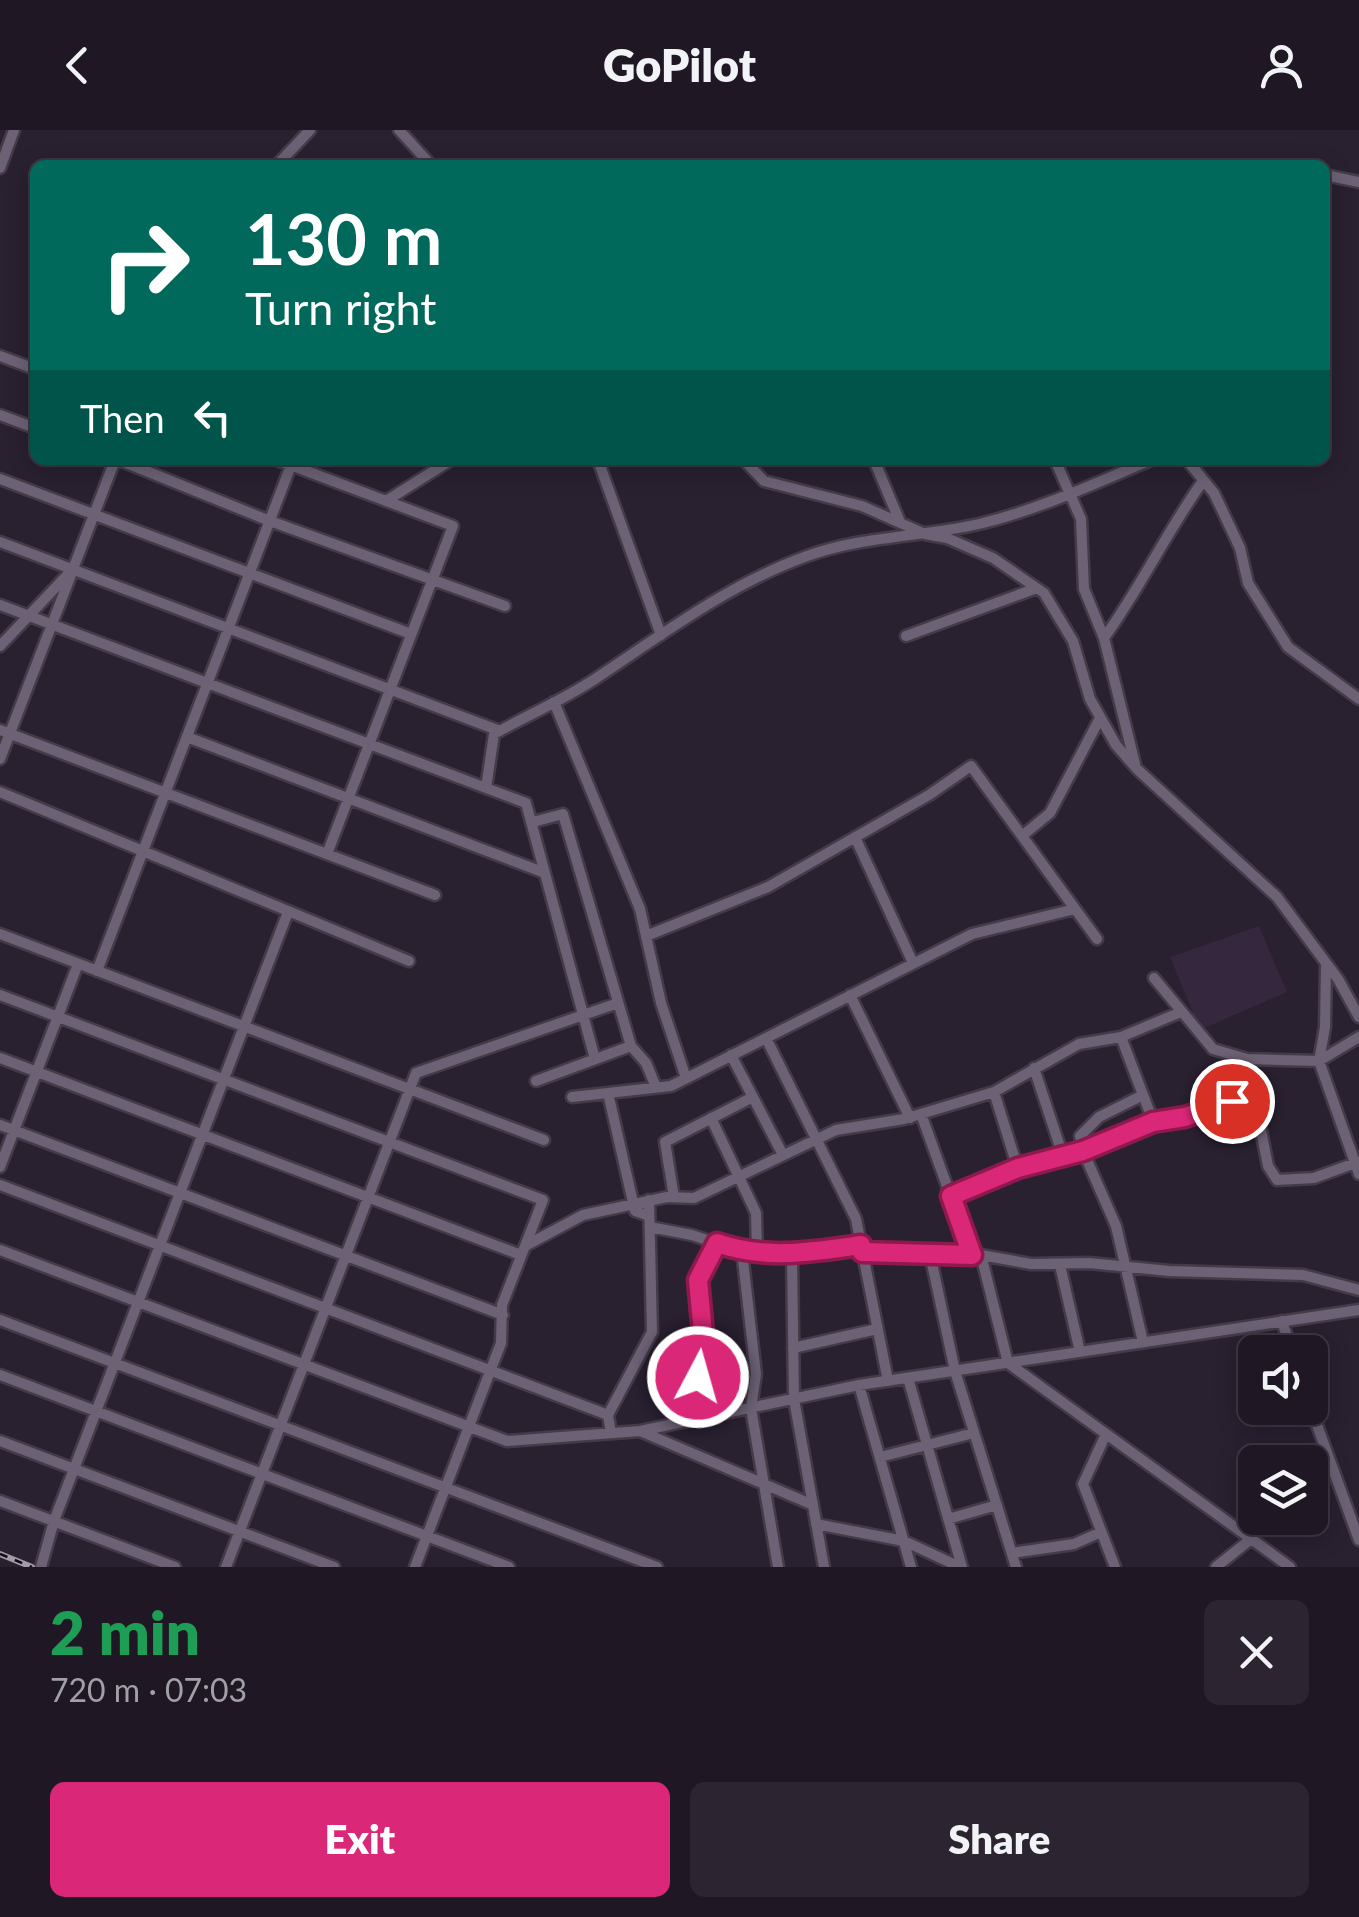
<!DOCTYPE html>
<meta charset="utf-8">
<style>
:root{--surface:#1f1824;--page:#2c2531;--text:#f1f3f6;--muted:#a1a0a6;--line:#3c3741;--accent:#db2777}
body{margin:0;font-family:Lato,sans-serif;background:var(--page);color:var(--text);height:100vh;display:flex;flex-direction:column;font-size:38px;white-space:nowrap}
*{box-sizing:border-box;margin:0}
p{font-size:32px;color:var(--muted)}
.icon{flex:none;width:55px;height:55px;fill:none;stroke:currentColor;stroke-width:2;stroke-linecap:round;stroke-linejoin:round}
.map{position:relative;height:1437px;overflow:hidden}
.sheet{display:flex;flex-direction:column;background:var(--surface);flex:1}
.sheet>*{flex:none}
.guide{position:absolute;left:30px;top:30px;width:1300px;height:305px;border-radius:15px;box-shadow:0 5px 25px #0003,0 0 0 2px var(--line);background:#00695c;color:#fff;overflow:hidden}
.controls{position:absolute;left:1238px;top:1205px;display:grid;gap:20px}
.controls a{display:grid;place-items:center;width:90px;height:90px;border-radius:15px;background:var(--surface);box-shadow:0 5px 25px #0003,0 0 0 2px var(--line);font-size:50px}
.pin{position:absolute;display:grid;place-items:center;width:85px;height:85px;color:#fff;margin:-42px;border:5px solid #fff;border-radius:50%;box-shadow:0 2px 10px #0007}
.me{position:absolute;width:110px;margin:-55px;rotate:6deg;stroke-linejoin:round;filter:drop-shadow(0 0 8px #0008)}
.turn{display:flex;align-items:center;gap:35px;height:210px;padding:0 50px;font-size:45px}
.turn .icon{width:130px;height:130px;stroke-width:2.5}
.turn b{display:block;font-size:70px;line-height:85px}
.then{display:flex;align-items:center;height:95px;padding:0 50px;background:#0003;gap:20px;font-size:38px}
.round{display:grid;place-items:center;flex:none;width:105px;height:105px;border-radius:15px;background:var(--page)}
.overview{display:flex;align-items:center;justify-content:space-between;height:170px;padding:0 50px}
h1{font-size:60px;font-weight:800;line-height:75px;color:#1e9e55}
.cta{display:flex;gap:20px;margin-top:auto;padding:20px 50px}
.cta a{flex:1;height:115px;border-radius:15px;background:var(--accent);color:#fff;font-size:40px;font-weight:800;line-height:115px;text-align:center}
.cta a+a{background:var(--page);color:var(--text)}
header{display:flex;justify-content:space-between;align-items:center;height:130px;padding:0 50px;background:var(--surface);font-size:45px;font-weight:800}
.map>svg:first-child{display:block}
</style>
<header><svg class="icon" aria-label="back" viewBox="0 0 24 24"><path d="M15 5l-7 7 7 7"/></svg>GoPilot<svg class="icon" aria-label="person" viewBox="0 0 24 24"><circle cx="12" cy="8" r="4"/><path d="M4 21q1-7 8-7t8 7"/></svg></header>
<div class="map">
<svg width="1359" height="1437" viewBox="0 0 1359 1437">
<rect width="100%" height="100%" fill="#292030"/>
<path fill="#34273e" d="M1259 796 1287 862 1200 900 1170 827Z"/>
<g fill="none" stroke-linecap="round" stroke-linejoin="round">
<defs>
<path id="minor" d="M399 0 431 35
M277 35 310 0
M0 38 14 0
M1325 45 1359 52
M0 226 35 239
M0 285 35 298
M119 330 270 391 505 476
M277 330 453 396 327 724
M598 330 661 505
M744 330 764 351 862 376 925 404 947 408 993 428 1044 463 1073 511 1090 569 1116 615 1137 639 1277 767 1338 849 1359 887
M874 330 900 392
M1055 330 1081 389 1084 459 1104 508 1135 634
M1187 330 1214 363 1240 418 1248 453 1288 517 1359 569
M0 349 411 504
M386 371 451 330
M0 412 500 601
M0 475 526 673 595 929
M906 506 1037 458
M1104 508C1141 457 1167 401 1203 351
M0 516 73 439 115 330
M554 572 640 779 661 873 686 948
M0 600 435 765
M187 607 545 743
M0 629 71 445
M486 658 494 604C528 585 563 570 595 549 663 504 729 454 807 426 862 406 922 407 979 394 1038 380 1096 353 1151 330
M0 662 409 831
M533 692 563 684 631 916 646 933 656 957
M1022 706 1050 683 1100 588
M855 707 913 833
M0 804 544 1010
M646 806 768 757 929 665 971 636 1097 809
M1326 834 1325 897 1319 931 1359 1044
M97 841 293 330
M1154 848 1213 919 1247 929 1319 931 1359 907
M0 865 543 1070 502 1175 501 1213 415 1437
M850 865 910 988
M1121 907 1153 991
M766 908 856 1089 888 1251
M731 925 783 1025
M0 928 521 1125
M1247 929 1268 1036 1277 1050 1314 1048 1358 1032
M1034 938 1063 1026
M536 951 631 916
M994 962 1018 1039
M608 963 635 1081 649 1086
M1143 965 1099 987 1080 1006 1083 1021 1116 1096 1143 1212
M572 967 671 956 972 804 1075 779
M921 984 972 1125
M711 988 756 1083 757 1123
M0 995 503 1185
M0 1037 78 834
M0 1055 608 1285
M674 1067 665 1012 753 967
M951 1067 1018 1039 1083 1021 1153 991 1185 987 1233 971 1253 960
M650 1097 692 1105 742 1122 792 1125 861 1115
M525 1116 583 1085 667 1067 694 1068 836 1000 904 989 994 962 1079 914 1121 907 1181 882
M0 1120 507 1311 640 1301 859 1255 1359 1180
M742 1122 756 1244 751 1278 778 1437
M862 1122 981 1125 1031 1134 1089 1133 1169 1141 1303 1145 1359 1160
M930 1124 955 1241 1016 1437
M792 1125 794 1269 824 1437
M981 1125 1008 1233 1290 1437
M1060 1135 1080 1222
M0 1190 657 1437
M1282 1191 1292 1222
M793 1218 877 1199
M0 1245 509 1437
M908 1248 962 1437
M859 1255 911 1437
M1310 1276 1359 1410
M704 1287 698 1247 705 1214 699 1150 717 1113
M640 1301 813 1375
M611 1303 608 1285 652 1202 649 1070
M1106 1304 1083 1354 1115 1437
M0 1311 334 1437
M880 1327 974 1303
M0 1371 175 1437
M948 1389 997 1375
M816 1394 904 1411 960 1437
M1012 1423 1074 1414 1101 1402
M41 1437 54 1391 288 782
M226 1437 416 943 618 873
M1216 1437 1251 1409"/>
</defs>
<use href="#minor" stroke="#443b49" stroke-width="15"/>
<use href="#minor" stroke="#6c6175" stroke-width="10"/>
<defs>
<path id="rail" d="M0 1424 32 1437"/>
</defs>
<use href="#rail" stroke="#a29ba8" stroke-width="6"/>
<use href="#rail" stroke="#100c13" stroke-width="2.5" stroke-dasharray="8" stroke-linecap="butt"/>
</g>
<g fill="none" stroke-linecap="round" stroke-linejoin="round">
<defs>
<path id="route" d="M698 1247 704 1214 698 1150 717 1113C766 1130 811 1122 861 1115L862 1122 972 1125 951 1066 1018 1038 1083 1021 1153 992 1185 987 1232 971"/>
</defs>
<use href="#route" stroke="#8e194d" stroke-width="25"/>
<use href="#route" stroke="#db2777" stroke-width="18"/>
</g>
</svg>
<div class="controls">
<a><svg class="icon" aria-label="sound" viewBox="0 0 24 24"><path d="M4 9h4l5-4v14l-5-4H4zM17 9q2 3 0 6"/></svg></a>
<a><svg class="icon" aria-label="layers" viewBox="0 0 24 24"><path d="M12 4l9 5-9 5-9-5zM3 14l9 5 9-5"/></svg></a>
</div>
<div class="pin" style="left:1232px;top:971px;background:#d93025"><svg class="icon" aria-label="arrive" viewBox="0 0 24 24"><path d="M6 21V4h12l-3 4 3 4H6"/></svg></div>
<svg class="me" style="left:698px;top:1247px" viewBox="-20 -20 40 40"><circle r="17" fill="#db2777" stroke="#fff" stroke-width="3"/><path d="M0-11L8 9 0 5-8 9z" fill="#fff"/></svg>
<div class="guide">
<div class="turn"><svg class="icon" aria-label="right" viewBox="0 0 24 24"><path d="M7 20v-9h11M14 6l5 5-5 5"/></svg><div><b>130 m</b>Turn right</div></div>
<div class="then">Then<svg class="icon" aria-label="left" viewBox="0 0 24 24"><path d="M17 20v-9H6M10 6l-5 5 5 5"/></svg></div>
</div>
</div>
<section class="sheet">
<div class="overview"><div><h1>2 min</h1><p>720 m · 07:03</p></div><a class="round"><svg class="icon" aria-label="close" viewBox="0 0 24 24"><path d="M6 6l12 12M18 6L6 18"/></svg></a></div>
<div class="cta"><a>Exit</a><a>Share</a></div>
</section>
